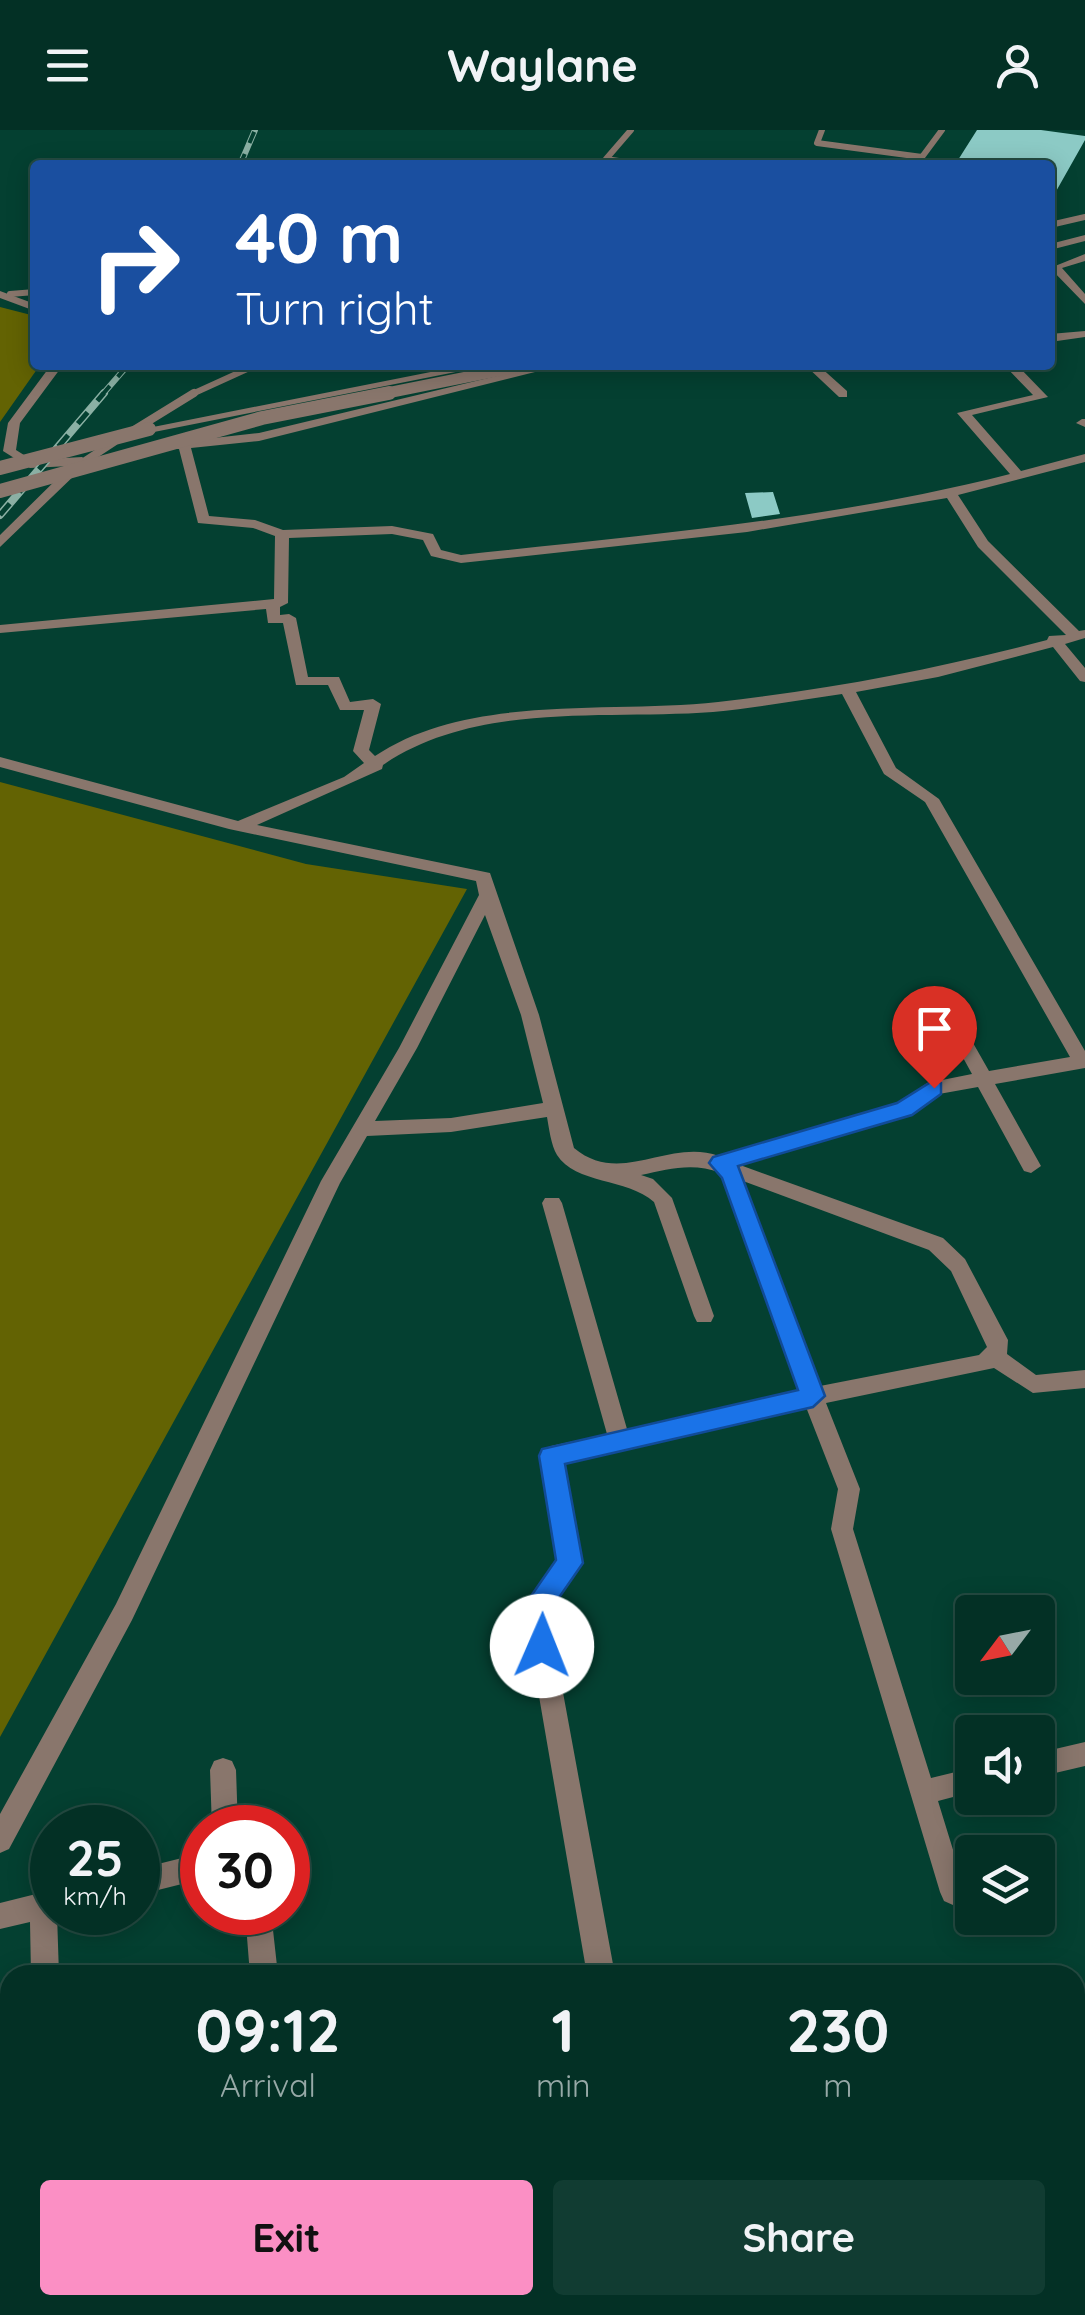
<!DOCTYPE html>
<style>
:root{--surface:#033025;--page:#113c32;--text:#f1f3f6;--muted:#97a9a7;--line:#244b42;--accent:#fb8fc4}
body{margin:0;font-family:Quicksand,sans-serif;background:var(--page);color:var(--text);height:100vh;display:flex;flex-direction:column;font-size:38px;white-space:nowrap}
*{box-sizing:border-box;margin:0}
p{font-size:32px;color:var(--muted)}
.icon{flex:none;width:55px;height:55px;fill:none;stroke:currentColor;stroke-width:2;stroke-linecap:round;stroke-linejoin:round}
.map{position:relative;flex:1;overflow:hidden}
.panel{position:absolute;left:0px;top:1835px;width:1085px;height:350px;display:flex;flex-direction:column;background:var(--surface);border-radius:30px 30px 0 0;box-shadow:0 5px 25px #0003,0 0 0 2px var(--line)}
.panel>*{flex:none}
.banner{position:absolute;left:30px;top:30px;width:1025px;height:210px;border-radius:10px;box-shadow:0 5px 25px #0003,0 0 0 2px var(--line);background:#1a4fa0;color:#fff;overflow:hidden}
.needle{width:65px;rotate:238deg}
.controls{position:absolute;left:955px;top:1465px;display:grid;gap:20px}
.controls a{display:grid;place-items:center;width:100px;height:100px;border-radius:10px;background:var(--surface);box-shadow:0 5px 25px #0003,0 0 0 2px var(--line);font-size:50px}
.speed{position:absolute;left:30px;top:1675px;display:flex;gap:20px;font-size:50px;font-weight:700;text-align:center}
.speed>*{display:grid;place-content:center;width:130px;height:130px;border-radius:50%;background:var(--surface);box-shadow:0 5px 25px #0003,0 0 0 2px var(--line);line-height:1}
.speed small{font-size:25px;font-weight:400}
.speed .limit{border:15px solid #d22;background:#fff;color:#111}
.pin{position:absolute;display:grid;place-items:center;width:85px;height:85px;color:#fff;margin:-102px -42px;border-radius:50% 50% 50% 0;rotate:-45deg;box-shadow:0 0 10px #0007}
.pin .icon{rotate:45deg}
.me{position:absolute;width:110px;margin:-55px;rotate:1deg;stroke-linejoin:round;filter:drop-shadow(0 0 8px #0008)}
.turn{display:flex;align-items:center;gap:35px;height:210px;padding:0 40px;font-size:45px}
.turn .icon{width:130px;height:130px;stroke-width:2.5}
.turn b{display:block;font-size:70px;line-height:85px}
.eta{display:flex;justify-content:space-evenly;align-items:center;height:170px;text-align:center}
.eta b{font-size:60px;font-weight:700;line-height:70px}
.primary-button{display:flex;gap:20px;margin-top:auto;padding:20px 40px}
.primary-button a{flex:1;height:115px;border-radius:10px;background:var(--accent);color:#111;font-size:40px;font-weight:700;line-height:115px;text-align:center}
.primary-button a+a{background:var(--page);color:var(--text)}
header{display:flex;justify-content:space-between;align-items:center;height:130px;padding:0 40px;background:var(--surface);font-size:45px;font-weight:700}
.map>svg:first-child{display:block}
</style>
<header><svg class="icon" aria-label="menu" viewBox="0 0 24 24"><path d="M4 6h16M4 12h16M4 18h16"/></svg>Waylane<svg class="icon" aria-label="person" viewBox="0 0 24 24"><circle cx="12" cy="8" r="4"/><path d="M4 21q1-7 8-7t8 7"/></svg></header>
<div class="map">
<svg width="1085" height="2185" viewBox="0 0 1085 2185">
<rect width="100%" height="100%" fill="#044031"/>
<path fill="#636303" d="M0 177 35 186V235H40L0 292Z
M0 652 306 734 467 759 0 1607Z"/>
<path fill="#8ccac5" d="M977 0H1041L1085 6V10L1050 72V35L958 30Z
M773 362 780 384 752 388 745 363Z"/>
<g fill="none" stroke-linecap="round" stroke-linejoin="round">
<path stroke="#89766c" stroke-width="6" d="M631 0 606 29 644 35
M822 0 817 13 922 27 942 0
M1050 95 1085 87
M10 164 35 162
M190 265 256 235"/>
<path stroke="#89766c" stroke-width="8" d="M134 300 194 263
M76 337 114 312"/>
<path fill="#89766c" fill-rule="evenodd" d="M1085 124V131L1062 138 1085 164V174L1050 138Z
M0 161 35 174V181L0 168Z
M1085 201V207L1050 212V204Z
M51 235H63L20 293 16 320 32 330 82 327 88 331 85 334 88 337 79 341 0 417V405L70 336 30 338 3 321 8 293Z
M542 235H563L259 311 191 318 209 386 255 390 283 400 392 396 433 404 441 420 461 425C645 405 830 390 1010 344L957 283 1033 265 1004 235H1017L1048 267 972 285 1021 341 1085 324V332L958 365 988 411 1079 501 1085 500V508L1065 514 1085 538V552L1080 551 1053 517 938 547 856 562 896 638 939 669 1085 921V938L995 954 1041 1036 1031 1043 1024 1041 978 957 939 964 911 984 740 1035 943 1108 965 1129 1008 1210 1007 1224 1036 1245 1085 1240V1258L1033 1263 994 1238 826 1273 860 1359 853 1399 931 1648 972 1638V1662L938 1671 966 1762 962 1771 953 1775 944 1771 940 1762 831 1399 838 1359 806 1277 563 1333 582 1433 548 1481 615 1845H587L524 1479 558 1431 540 1326 543 1319 551 1316 607 1304 542 1073 545 1068H559L562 1073 627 1299 800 1260 720 1043C694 1032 668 1039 641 1045L653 1049 672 1068 714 1186 711 1192H697L694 1186 654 1072C627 1048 575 1054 557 1025 551 1015 549 998 547 987L451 1002 367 1006 340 1053 132 1490 9 1719 0 1723V1684L116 1474 321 1051 399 918 479 765 476 751 229 699 0 637V627L238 691 344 647 364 633 353 621 364 580H340L328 555H296L283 493H268L266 479 0 503V495L274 469 275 406 253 398 198 393 179 319H169V313L259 303ZM947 368 978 417 1066 505 1049 506 1047 510C936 539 832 559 718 572 609 584 469 563 375 626L369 620 381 574 373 569 350 572 339 547H308L296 488 289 484 280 485V477L288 473 289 408 392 404 423 410 431 426 461 433 747 402ZM842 564 884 644 925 672 1070 927 989 941 948 869 942 867 933 873 972 944 927 953 898 974 719 1026C668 1008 621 1057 574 1018L539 885 490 743 257 695 382 639 383 635C477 571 605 590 713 582 756 578 799 570 842 564ZM485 785 521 885 543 973 451 988 375 991 417 918ZM743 1051 929 1120 951 1141 987 1217 979 1225 820 1256Z
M805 235H818L847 261V267H839Z
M1082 289H1085V297L1076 293Z
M1085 1612V1636L1038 1647V1623Z
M223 1628 232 1631 236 1640 238 1698H212L210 1640 214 1631Z
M202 1723V1749L138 1765V1739Z
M52 1760V1782H61L57 1784 59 1845H31L30 1792 0 1799V1773Z
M245 1782H271L278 1845H250Z
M281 2175H311L312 2185H282Z
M383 2175H471L467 2185H379Z
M501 2175H531L532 2185H502Z
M714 2175H744L746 2185H716Z"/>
<path fill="#89766c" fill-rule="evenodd" d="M1085 105V111L1050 120V114Z
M466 235H491L149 303 143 299Z"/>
<defs>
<path id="rail-far1" d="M240 35 255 0
M102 265 128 235"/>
<path id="rail" d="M0 385 104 263"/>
</defs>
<use href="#rail-far1" stroke="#8bb0a4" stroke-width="6"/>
<use href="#rail" stroke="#8bb0a4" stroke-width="8"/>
<use href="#rail-far1" stroke="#044031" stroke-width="4" stroke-dasharray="12" stroke-linecap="butt"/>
<use href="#rail" stroke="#044031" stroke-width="5" stroke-dasharray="15" stroke-linecap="butt"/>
<path stroke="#89766c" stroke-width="11" d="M377 265 527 235"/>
<path stroke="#89766c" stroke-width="14" d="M0 338 149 299
M0 361 262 288 389 263"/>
</g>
<path fill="#1a73e8" stroke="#114b97" stroke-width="2.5" d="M934 950 941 953V964L912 985 738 1036 825 1266 813 1277 565 1334 583 1433 549 1482 556 1516 552 1524 542 1528 532 1524 522 1479 556 1430 539 1326 542 1319 798 1260 722 1048 709 1033 713 1027 897 973Z"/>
</svg>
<div class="controls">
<a><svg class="needle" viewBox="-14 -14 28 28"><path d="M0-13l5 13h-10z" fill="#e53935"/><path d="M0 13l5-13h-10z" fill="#97a9a7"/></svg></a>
<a><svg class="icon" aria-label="sound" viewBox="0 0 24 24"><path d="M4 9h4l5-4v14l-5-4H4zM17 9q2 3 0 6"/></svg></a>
<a><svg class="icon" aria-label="layers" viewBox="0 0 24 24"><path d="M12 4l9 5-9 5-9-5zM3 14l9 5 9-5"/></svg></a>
</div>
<div class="speed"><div>25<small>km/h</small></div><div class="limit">30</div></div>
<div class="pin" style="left:934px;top:958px;background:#d93025"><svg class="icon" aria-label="arrive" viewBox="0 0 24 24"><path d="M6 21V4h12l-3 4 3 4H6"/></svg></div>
<svg class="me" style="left:542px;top:1516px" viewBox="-20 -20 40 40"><circle r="19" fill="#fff"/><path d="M0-13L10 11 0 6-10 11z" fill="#1a73e8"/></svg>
<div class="banner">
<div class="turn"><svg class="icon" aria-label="right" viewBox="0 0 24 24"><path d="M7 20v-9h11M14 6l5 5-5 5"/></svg><div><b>40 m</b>Turn right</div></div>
</div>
<section class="panel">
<div class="eta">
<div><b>09:12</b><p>Arrival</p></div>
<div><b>1</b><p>min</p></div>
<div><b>230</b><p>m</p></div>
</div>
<div class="primary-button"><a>Exit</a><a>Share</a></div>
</section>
</div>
